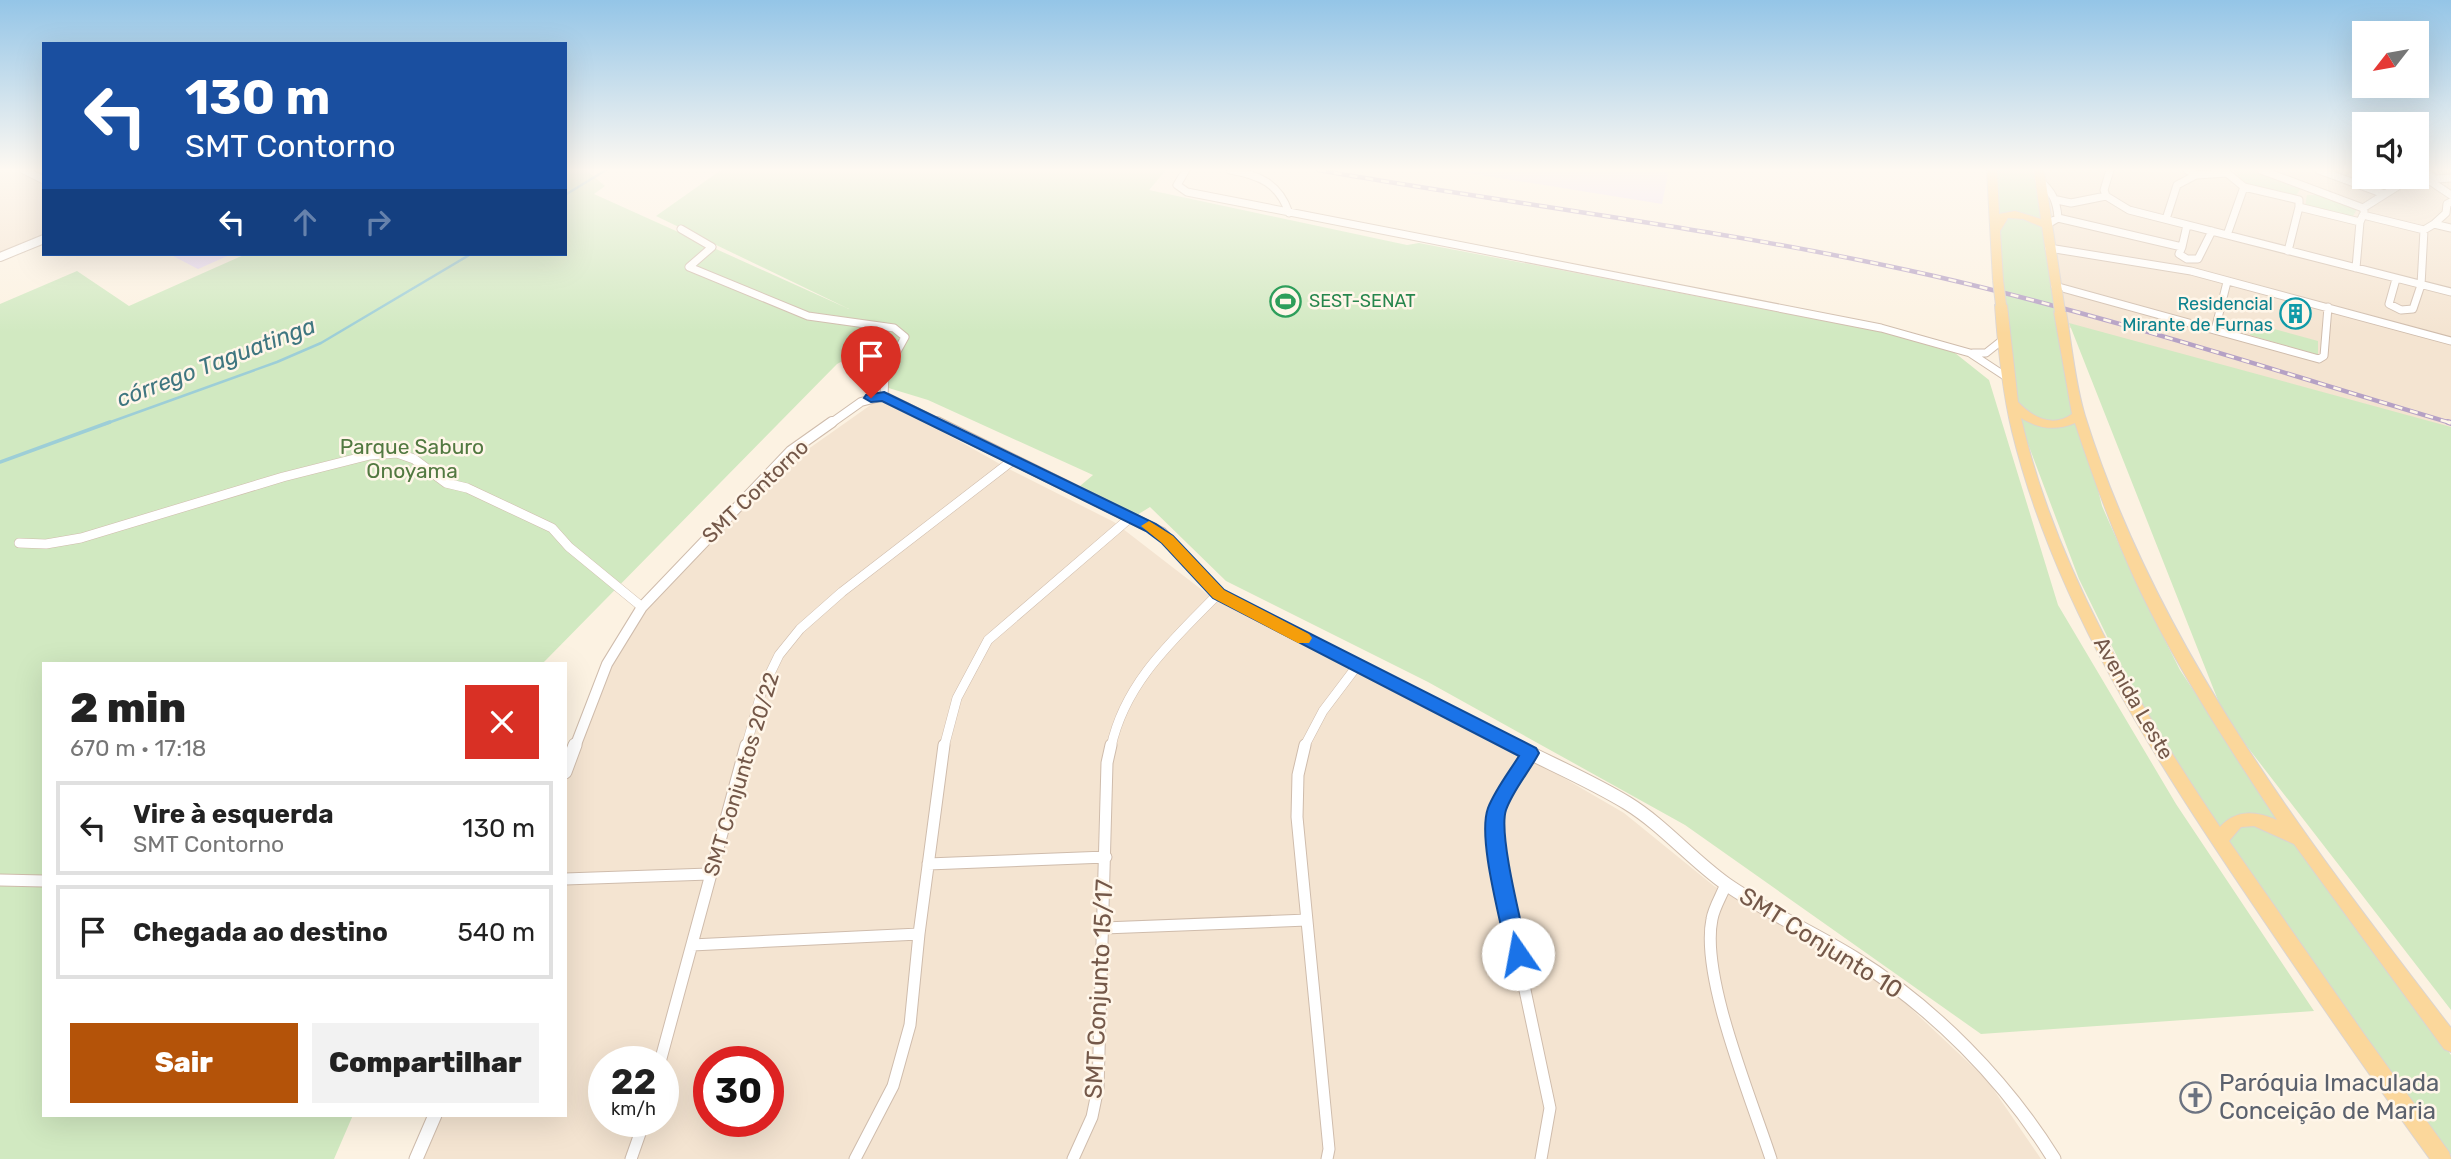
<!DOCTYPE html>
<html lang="pt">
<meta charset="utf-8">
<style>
:root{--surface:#fff;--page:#f2f2f2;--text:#222;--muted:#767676;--line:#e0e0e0;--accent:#b45309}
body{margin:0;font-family:Rubik,sans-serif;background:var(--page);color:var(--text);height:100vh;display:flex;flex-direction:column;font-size:26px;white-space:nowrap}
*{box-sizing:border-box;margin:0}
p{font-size:23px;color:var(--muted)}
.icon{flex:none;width:38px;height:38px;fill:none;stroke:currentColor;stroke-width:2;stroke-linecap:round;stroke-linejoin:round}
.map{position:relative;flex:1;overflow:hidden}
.side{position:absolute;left:42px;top:662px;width:525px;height:455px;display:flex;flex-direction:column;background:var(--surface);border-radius:0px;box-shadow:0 7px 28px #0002}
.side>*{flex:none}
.hud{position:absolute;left:42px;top:42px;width:525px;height:214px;border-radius:0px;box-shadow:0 7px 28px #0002;background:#1a4fa0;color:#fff;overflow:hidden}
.needle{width:46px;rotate:239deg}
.controls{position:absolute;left:2352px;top:21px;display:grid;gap:14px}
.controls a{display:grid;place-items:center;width:77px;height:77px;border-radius:0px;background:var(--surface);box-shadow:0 7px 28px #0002;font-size:35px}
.speed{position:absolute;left:588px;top:1046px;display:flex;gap:14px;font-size:35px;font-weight:700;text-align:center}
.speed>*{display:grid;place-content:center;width:91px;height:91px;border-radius:50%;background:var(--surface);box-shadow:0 7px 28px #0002;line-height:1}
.speed small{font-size:18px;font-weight:400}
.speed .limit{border:10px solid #d22;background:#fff;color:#111}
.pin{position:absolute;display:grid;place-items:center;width:60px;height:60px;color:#fff;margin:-72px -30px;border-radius:50% 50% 50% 0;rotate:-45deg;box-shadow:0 0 7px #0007}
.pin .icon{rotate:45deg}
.me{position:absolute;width:77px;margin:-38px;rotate:348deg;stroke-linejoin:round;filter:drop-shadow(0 0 5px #0008)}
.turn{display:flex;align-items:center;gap:24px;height:147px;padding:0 28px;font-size:32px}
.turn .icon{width:91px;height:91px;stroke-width:2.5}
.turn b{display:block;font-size:49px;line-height:60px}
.lanes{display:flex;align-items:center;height:66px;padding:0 28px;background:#0003;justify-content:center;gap:35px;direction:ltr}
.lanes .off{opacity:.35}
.round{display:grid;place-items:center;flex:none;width:74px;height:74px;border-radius:0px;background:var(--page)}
.headline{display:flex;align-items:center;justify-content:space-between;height:119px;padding:0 28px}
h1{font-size:42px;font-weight:800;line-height:52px}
.button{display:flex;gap:14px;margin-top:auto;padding:14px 28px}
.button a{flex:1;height:80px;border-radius:0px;background:var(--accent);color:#fff;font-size:28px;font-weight:800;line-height:80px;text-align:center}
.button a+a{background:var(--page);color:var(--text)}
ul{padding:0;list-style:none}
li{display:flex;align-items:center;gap:21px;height:94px;margin:0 14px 10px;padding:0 14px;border:4px solid var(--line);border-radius:0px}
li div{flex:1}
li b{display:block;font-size:26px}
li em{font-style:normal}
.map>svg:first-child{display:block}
</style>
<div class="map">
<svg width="2451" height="1159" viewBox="0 0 2451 1159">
<rect width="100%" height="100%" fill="#fcf2e2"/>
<path fill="#f4e4d1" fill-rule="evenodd" d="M0 170H44V239L0 256Z
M1993 170H2364V177H2417V170H2451V437L2001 308Z
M888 401 1007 468 1114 522 1215 600 1533 760 1624 813 1714 886 1887 986 1987 1080 2041 1159H414L432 1115H565V782L622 637 659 584 804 452 872 404ZM604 1062H663V1122H604ZM709 1062H768V1122H709Z"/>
<path fill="#efdff8" d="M1450 170H1669L1662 204Z
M169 254H232L198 269Z"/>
<path fill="#d1e9c1" d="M565 170H586L605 186 594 194 849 309 656 216 721 170H1166L1149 190 1407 245 1419 243 1915 338 1955 353 1989 380 2058 605 2176 804 2314 1011 1981 1034 1685 825 1428 682 1226 581 1150 507 1137 515 1080 486 1093 475 928 400 859 379 848 358 837 364 543 663H44V1115H353L334 1159H0V304L77 271 129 306 246 254H565Z
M1992 170H2042L2076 402 2102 506 2136 583 2180 670 2295 844 2281 834 2297 846 2451 1055V1155L2221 841 2252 818 2231 817 2216 830 2129 681 2079 579 2013 404Z
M2234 170H2254L2301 188 2295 197 2246 185Z
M2307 195H2319L2357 209 2352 218 2305 206Z
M2069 323 2451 427V1010L2225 718Z
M2252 323 2318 341V355L2250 335Z"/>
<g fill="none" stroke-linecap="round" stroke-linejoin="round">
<path stroke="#9dced7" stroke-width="2.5" d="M565 195 606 170
M105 424 277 362 321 343 471 254"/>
<path stroke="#9dced7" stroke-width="3.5" d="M0 462 110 422"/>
<defs>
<path id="minor-far2" d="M24 170 44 180
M1186 170 1177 185 1187 192 1881 328 1970 353 2008 378
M1230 170C1259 175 1279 183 1289 213
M2110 170 2104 190 2106 196 2129 210 2451 292
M2187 170 2196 175 2227 173 2244 187 2299 200V207L2360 222 2363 215 2424 230 2434 224 2451 228
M2261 170 2363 208
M2319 170 2384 194
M2424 170 2435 179
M2395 177 2406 181 2451 178
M2427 179 2451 195
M2039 180C2052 191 2057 201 2058 218L2046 225
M2057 200 2071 203 2106 196
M2364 211 2363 208 2406 181
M2058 218 2182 247 2187 225
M2166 219 2177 185 2196 175
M2434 224 2446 213 2447 204 2451 202
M681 229 712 247 689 267 808 316 894 328 905 337 885 373 884 396
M2227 235 2244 187
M2182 247 2179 254 2187 259H2198L2212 231
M2049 248 2191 271 2451 341
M2288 251 2299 207
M2356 268 2360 222
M2396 279 2389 304 2401 310 2413 309 2421 285 2424 230
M2055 286 2319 359 2324 356 2328 307
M2215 330 2227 282
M1973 353H1986L2005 338"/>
<path id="minor-far1" d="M19 543 46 544 81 538 283 477 370 455 397 453 414 459 446 483 467 488 552 528 569 547 642 607
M746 747 762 690 779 655 800 629 842 592 1013 460
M944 747 957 698 988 640 1131 517
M1111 747C1125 682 1173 640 1218 594
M1304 747 1323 711 1357 666"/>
<path id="minor" d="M1305 745 1298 775 1297 817 1329 1149 1327 1159
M1530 753 1497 809 1495 824 1501 877 1550 1108 1541 1159
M928 864 1106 857
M565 879 709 874
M0 880 44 881
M1726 884C1722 895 1714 907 1712 919 1700 977 1752 1100 1771 1159
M1104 928 1307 920
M692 945 919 934
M660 1062 746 745
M631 1159 644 1122
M855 1159 893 1086 910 1025 919 934 944 745
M1073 1159 1092 1117 1098 1088 1107 763 1111 745"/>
<path id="tertiary-far2" d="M0 257 44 239
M830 424 861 402 884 396 941 424"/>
<path id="tertiary-far1" d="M937 422 1162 533 1218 594 1517 747
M575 747 607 664 642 607 791 451 832 422"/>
<path id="tertiary" d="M1514 745C1551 764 1591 781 1627 803 1663 825 1691 859 1726 884 1766 912 1812 932 1854 958 1933 1007 2005 1080 2054 1159
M565 772 575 745
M416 1159 435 1115"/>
<path id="primary" d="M1987 170H1997L1999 214 2015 211 2041 219 2034 170H2044L2062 291 2061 293H2053L2052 291 2042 227 2023 219 2008 218 2000 231 2003 280 1998 283 1993 280Z
M2001 302 2007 305 2018 402C2033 418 2053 428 2072 414L2054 312 2060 309 2066 312C2072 347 2075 383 2085 416 2157 647 2306 839 2451 1028V1052L2444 1049 2294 844 2254 826 2241 827 2229 841 2243 861 2364 1034 2449 1152 2451 1159H2430C2369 1075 2310 989 2252 903 2154 758 2054 603 2012 431 2002 389 1998 347 1995 305ZM2021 418C2039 429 2056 431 2075 423 2093 477 2112 530 2136 582 2175 665 2226 743 2277 820 2256 811 2236 809 2220 827 2136 702 2055 566 2021 418Z"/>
</defs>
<use href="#minor-far2" stroke="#cfbcac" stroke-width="9"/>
<use href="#minor-far1" stroke="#cfbcac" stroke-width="10"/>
<use href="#minor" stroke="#cfbcac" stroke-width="13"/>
<use href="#tertiary-far2" stroke="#cfbcac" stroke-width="10"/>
<use href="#tertiary-far1" stroke="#cfbcac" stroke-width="12"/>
<use href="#tertiary" stroke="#cfbcac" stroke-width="15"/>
<use href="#primary" stroke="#dbd4d0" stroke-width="2"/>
<use href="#minor-far2" stroke="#fff" stroke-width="7"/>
<use href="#minor-far1" stroke="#fff" stroke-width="9"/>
<use href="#minor" stroke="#fff" stroke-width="11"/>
<use href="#tertiary-far2" stroke="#fff" stroke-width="8"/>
<use href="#tertiary-far1" stroke="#fff" stroke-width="10"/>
<use href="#tertiary" stroke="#fff" stroke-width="13"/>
<use href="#primary" fill="#fbd79b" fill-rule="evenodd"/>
<defs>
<path id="rail-far1" d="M1318 170C1523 206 1731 230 1934 276 2109 316 2279 372 2451 423"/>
<path id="rail" d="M2448 422 2451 423"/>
</defs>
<use href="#rail-far1" stroke="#b5a1c5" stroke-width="4.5"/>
<use href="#rail" stroke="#b5a1c5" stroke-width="6"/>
<use href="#rail-far1" stroke="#fff6e9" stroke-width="2.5" stroke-dasharray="8" stroke-linecap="butt"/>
<use href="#rail" stroke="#fff6e9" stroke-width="3.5" stroke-dasharray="10" stroke-linecap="butt"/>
<defs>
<path id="primary-bridge" d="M1998 280 2001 305
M2057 291 2060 312"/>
</defs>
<use href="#primary-bridge" stroke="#dbd4d0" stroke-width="12" stroke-linecap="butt"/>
<use href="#primary-bridge" stroke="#fbd79b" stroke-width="10"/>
</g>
<linearGradient id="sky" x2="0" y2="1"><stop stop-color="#94c5e7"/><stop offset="0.51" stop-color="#fef9f2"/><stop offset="1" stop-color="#fef9f2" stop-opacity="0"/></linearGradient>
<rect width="2451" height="333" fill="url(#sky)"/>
<path fill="#1a73e8" stroke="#114b97" stroke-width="2" d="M884 392 1156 524 1173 536 1224 590 1536 748 1539 753C1529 772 1513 790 1506 810 1498 834 1522 925 1528 954L1525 960 1518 963 1510 960 1507 954C1501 921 1477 838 1488 808 1495 790 1509 772 1519 756L1213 598 1162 543 1146 531 882 401 871 402 864 398 866 395Z"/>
<path fill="#f59e0b" d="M1149 521 1173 536 1224 590 1309 634 1312 638 1309 643H1298L1213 598 1162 543 1141 526Z"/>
<defs>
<symbol id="stadium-ring" viewBox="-11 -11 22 22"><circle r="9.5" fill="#fff6e9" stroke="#2e9e5b" stroke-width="1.5"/><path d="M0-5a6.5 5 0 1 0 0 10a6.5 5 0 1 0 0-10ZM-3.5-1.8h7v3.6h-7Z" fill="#2e9e5b"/></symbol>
<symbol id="building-ring" viewBox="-11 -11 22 22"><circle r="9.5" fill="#fff6e9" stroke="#0f9aa8" stroke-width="1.5"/><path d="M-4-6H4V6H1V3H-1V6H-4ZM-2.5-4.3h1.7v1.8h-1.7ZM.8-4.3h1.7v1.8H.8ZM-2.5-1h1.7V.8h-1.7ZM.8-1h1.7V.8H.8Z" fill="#0f9aa8"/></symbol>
<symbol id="church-ring" viewBox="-11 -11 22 22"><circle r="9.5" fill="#fff6e9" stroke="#6b7280" stroke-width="1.5"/><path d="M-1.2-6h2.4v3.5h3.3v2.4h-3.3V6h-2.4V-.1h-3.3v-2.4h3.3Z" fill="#6b7280"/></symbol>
</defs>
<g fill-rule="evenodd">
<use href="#stadium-ring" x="1268" y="284" width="35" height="35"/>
<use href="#building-ring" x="2278" y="296" width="35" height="35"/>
<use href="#church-ring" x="2178" y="1080" width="35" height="35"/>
</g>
<g text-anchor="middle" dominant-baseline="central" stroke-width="5" stroke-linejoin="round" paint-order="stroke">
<g font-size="18" fill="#27864d" stroke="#fff6e9" text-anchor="start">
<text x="1309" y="301">SEST-SENAT</text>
</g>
<g font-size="18" fill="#0d838f" stroke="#fff6e9" text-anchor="end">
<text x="2273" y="304">Residencial<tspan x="2273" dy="21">Mirante de Furnas</tspan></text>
</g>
<g font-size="21" fill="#527941" stroke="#fff6e9">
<text x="412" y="446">Parque Saburo<tspan x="412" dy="24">Onoyama</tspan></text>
</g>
<g font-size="21" fill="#745849" stroke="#fff6e9">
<text transform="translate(755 491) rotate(-44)">SMT Contorno</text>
<text transform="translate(2134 698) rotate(60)">Avenida Leste</text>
<text transform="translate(741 774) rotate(-73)">SMT Conjuntos 20/22</text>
</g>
<g font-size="23" font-style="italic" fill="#3f7680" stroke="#fff6e9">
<text transform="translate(216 362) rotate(-21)">córrego Taguatinga</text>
</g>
<g font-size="24" fill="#745849" stroke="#fff6e9">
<text transform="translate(1821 943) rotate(32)">SMT Conjunto 10</text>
<text transform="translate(1099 989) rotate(-87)">SMT Conjunto 15/17</text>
</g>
<g font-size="24" fill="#5b616d" stroke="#fff6e9" text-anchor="start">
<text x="2219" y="1083">Paróquia Imaculada<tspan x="2219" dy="28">Conceição de Maria</tspan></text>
</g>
</g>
</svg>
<div class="controls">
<a><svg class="needle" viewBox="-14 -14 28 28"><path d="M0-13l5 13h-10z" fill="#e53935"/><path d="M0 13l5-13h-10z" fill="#767676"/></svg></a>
<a><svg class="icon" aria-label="sound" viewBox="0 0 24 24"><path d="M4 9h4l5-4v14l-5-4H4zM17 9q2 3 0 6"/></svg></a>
</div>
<div class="speed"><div>22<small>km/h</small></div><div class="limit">30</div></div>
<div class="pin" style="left:871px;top:398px;background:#d93025"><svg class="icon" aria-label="arrive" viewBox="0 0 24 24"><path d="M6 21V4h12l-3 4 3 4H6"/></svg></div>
<svg class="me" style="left:1518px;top:954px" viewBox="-20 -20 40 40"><circle r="19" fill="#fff"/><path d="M0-13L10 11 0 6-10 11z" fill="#1a73e8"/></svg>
<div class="hud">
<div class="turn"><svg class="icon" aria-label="left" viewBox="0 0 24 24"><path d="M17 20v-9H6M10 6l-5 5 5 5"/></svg><div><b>130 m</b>SMT Contorno</div></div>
<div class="lanes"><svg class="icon" aria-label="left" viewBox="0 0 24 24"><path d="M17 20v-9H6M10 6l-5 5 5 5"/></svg><svg class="icon off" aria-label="ahead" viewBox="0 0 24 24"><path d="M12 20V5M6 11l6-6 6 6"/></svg><svg class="icon off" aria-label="right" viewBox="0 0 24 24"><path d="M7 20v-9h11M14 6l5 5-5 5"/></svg></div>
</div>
<section class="side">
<div class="headline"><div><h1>2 min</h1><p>670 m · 17:18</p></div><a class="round" style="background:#d93025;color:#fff"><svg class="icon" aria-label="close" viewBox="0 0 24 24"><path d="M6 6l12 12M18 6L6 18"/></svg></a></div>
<ul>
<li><svg class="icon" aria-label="left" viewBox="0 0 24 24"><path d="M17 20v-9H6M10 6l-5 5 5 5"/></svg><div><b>Vire à esquerda</b><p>SMT Contorno</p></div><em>130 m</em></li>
<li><svg class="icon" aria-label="arrive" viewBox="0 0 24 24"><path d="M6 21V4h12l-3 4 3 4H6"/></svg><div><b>Chegada ao destino</b></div><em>540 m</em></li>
</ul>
<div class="button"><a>Sair</a><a>Compartilhar</a></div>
</section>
</div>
